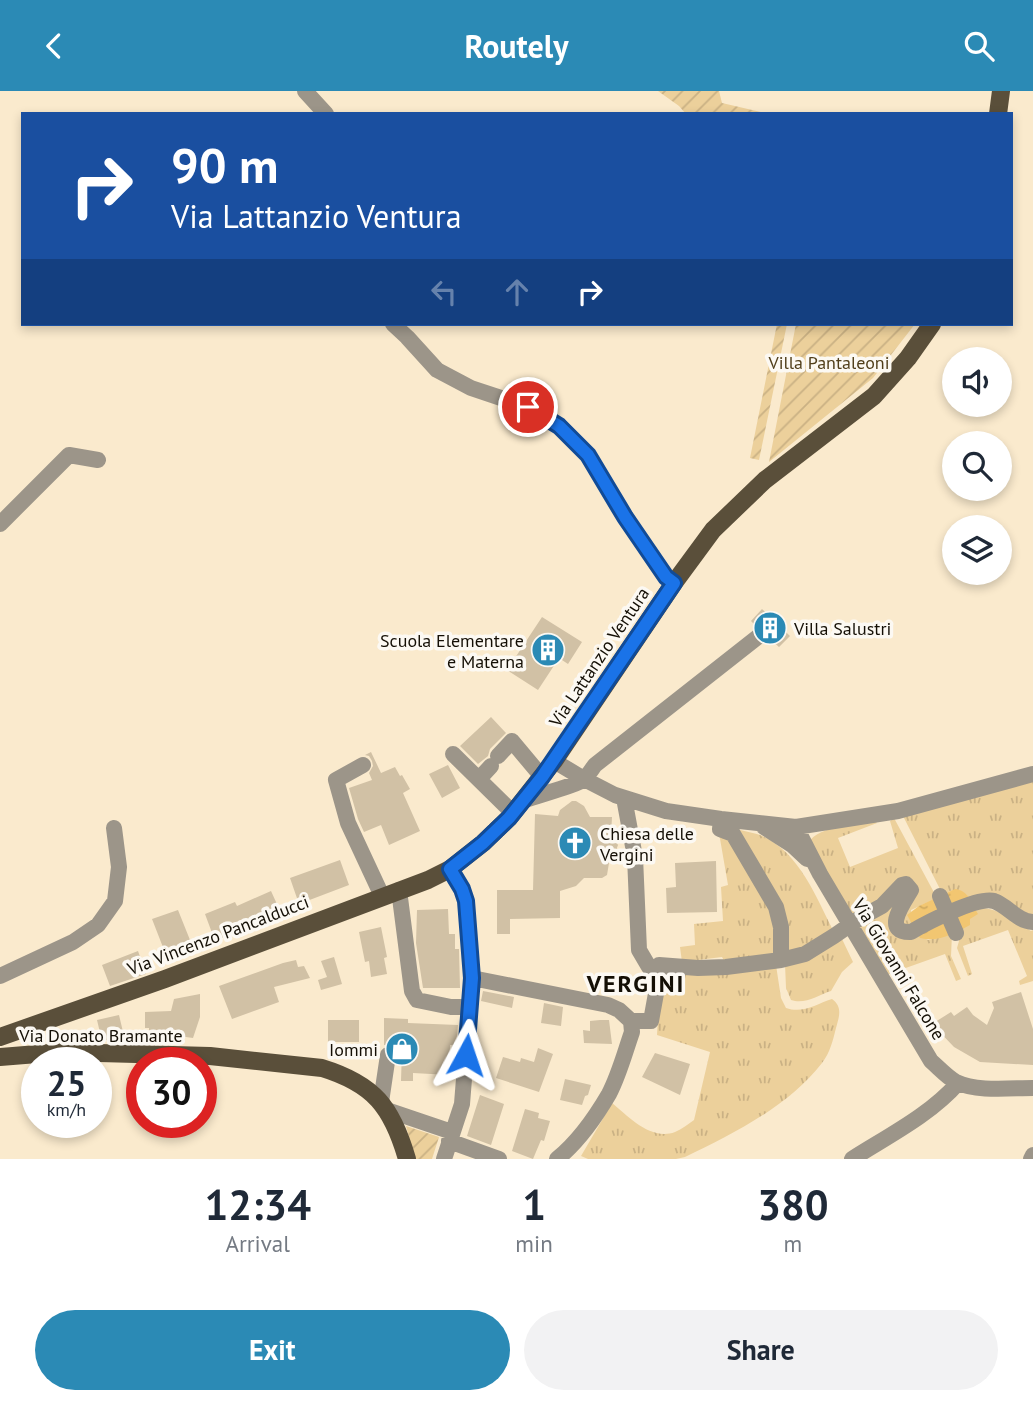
<!DOCTYPE html>
<style>
:root{--surface:#fff;--page:#f2f2f3;--text:#1f2937;--muted:#747a83;--accent:#2b8ab5}
body{margin:0;font-family:"PT Sans",sans-serif;background:var(--page);color:var(--text);height:100vh;display:flex;flex-direction:column;font-size:26px;white-space:nowrap}
*{box-sizing:border-box;margin:0}
p{font-size:23px;color:var(--muted)}
.icon{flex:none;width:38px;height:38px;fill:none;stroke:currentColor;stroke-width:2;stroke-linecap:round;stroke-linejoin:round}
.map{position:relative;height:1068px;overflow:hidden}
.details{display:flex;flex-direction:column;background:var(--surface);flex:1}
.details>*{flex:none}
.hud{position:absolute;left:21px;top:21px;width:992px;height:214px;border-radius:0px;box-shadow:0 4px 10px #0003;background:#1a4fa0;color:#fff;overflow:hidden}
.buttons{position:absolute;left:942px;top:256px;display:grid;gap:14px}
.buttons a{display:grid;place-items:center;width:70px;height:70px;border-radius:50%;background:var(--surface);box-shadow:0 4px 10px #0003;font-size:35px}
.speed{position:absolute;left:21px;top:956px;display:flex;gap:14px;font-size:35px;font-weight:700;text-align:center}
.speed>*{display:grid;place-content:center;width:91px;height:91px;border-radius:50%;background:var(--surface);box-shadow:0 4px 10px #0003;line-height:1}
.speed small{font-size:18px;font-weight:400}
.speed .limit{border:10px solid #d22;background:#fff;color:#111}
.pin{position:absolute;display:grid;place-items:center;width:60px;height:60px;color:#fff;margin:-30px;border:4px solid #fff;border-radius:50%;box-shadow:0 2px 7px #0007}
.me{position:absolute;width:77px;margin:-38px;rotate:5deg;stroke-linejoin:round;filter:drop-shadow(0 0 5px #0008)}
.turn{display:flex;align-items:center;gap:24px;height:147px;padding:0 35px;font-size:32px}
.turn .icon{width:91px;height:91px;stroke-width:2.5}
.turn b{display:block;font-size:49px;line-height:60px}
.lanes{display:flex;align-items:center;height:66px;padding:0 35px;background:#0003;justify-content:center;gap:35px;direction:ltr}
.lanes .off{opacity:.35}
.eta{display:flex;justify-content:space-evenly;align-items:center;height:119px;text-align:center}
.eta b{font-size:42px;font-weight:800;line-height:49px}
.cta{display:flex;gap:14px;margin-top:auto;padding:14px 35px}
.cta a{flex:1;height:80px;border-radius:42px;background:var(--accent);color:#fff;font-size:28px;font-weight:800;line-height:80px;text-align:center}
.cta a+a{background:var(--page);color:var(--text)}
header{display:flex;justify-content:space-between;align-items:center;height:91px;padding:0 35px;background:var(--accent);color:#fff;font-size:32px;font-weight:800}
.map>svg:first-child{display:block}
</style>
<header><svg class="icon" aria-label="back" viewBox="0 0 24 24"><path d="M15 5l-7 7 7 7"/></svg>Routely<svg class="icon" aria-label="search" viewBox="0 0 24 24"><circle cx="10" cy="10" r="6"/><path d="M15 15l6 6"/></svg></header>
<div class="map">
<svg width="1033" height="1068" viewBox="0 0 1033 1068">
<defs>
<pattern id="grass-tufts" width="24" height="20" patternUnits="userSpaceOnUse" patternTransform="scale(1.75)"><rect width="24" height="20" fill="#ecd09b"/><path d="M3 7l-1-3M5 7V3M7 7l1-3M15 17l-1-3M17 17v-4M19 17l1-3" fill="none" stroke="#cab184"/></pattern>
<pattern id="garden-furrows" width="10" height="10" patternUnits="userSpaceOnUse" patternTransform="scale(1.75)"><rect width="10" height="10" fill="#ecd09b"/><path d="M-1 1l2-2M0 10L10 0M9 11l2-2" fill="none" stroke="#cab184"/></pattern>
<pattern id="water-ripples" width="26" height="14" patternUnits="userSpaceOnUse" patternTransform="scale(1.75)"><rect width="26" height="14" fill="#f2c671"/><path d="M2 4q2-2 4 0t4 0M15 11q2-2 4 0t4 0" fill="none" stroke="#cfa960"/></pattern>
</defs>
<rect width="100%" height="100%" fill="#faeacd"/>
<path fill="url(#grass-tufts)" d="M1033 689V826L970 808C961 797 955 797 943 804L903 725Z
M894 727 937 807 911 819 913 835 906 839 893 800 852 828 809 751C818 735 858 733 875 730L877 732 838 747 850 776 898 757 890 730Z
M736 738C743 740 750 741 757 743 798 757 816 806 834 841L783 866 785 837Z
M719 742 728 745 771 815 777 866 726 873 722 866 682 871 680 856 695 854 694 833 723 830 721 796 728 794Z
M896 808 893 840 896 845 903 847 917 843 928 849 952 843 951 865 961 888 956 890 945 863 886 884 856 834Z
M974 815C983 817 993 818 1001 822 1012 827 1021 834 1031 840L1033 839V890L1020 894 1019 890 1027 885 1008 839 963 855 972 883 968 885 957 857 959 850 958 841 969 831Z
M842 848 853 871 842 881 831 900C818 904 805 914 791 909L786 897 785 873Z
M776 874 781 907 786 917C803 923 816 913 832 908 843 916 839 926 836 937 833 949 830 962 822 972 789 1015 733 1043 685 1066L676 1068H588L581 1065 612 1012C629 1026 651 1050 675 1041 682 1038 688 1033 694 1029L710 961 657 944 661 881Z"/>
<path fill="url(#garden-furrows)" d="M658 0H719L722 12 769 23H686L679 15Z
M777 233H787L759 369 750 367Z
M796 233H915L873 287 769 371Z
M406 1035 439 1046 432 1068H415Z"/>
<path fill="url(#water-ripples)" d="M955 798C968 799 972 812 978 823L970 828V834C955 842 938 852 920 847L907 824 919 815Z"/>
<path fill="#d1c1a5" d="M762 518 790 545 779 556 769 547 767 538 762 535H756L751 530Z
M542 526 582 551 568 573 559 567 538 599 507 579Z
M491 626 506 642 490 658 488 665 478 673 460 655Z
M371 661 381 682 395 676 400 685 402 684 410 698 403 702 420 740 389 754 381 734 364 741 358 728 349 697 372 689 369 682 373 675 372 670 369 665 365 664Z
M448 674 460 697 442 707 429 683Z
M572 710H576L584 715 590 726H612L611 743 618 754 615 762 610 766 607 784 602 787H584L576 795 560 800V827L510 828V843H497V799H533L535 723 558 725 560 719Z
M340 769 349 794 299 813 290 787Z
M716 770 717 821 667 822 666 797 676 796 675 772Z
M271 800 281 822 215 850 205 823 235 811 237 815Z
M448 818 449 843H455V858H459L460 897H423L416 852 417 819Z
M178 819 192 854 166 864 152 828Z
M381 836 387 866 384 867 387 883 371 886 369 870 365 871 359 841Z
M138 860 146 883 110 895 102 874Z
M334 866 342 893 321 899 318 889 327 886 321 870Z
M296 869 298 876 304 875 310 887 274 896 279 911 232 928 219 895 283 872Z
M483 900 514 906 512 917 481 910Z
M1021 901 1033 938V974L980 971 954 956 932 933 951 921 954 925 967 916 973 924 987 934 994 917 992 911Z
M200 903V926L193 947 179 945 162 948 158 946 157 941H149V937H145V921L171 920 174 908Z
M544 912 563 916 561 935 541 932Z
M119 924 124 945 102 950 97 929Z
M384 927 408 928V932L458 934 456 954H450L449 984 413 982V990H401L402 958H396L390 954H384Z
M328 929H359V951H328Z
M600 929H609L612 953 584 952 583 939 590 940V930Z
M538 957 553 963 539 1001 496 987 503 966 520 971 521 967 534 971Z
M655 962 690 973 680 1004 642 986Z
M565 988 591 994 588 1004 585 1005 582 1014 560 1009Z
M480 1004 504 1013 491 1054 467 1045Z
M525 1018 539 1022 538 1027 550 1030 544 1050 541 1049 533 1068 512 1060Z"/>
<g fill="none" stroke-linecap="round" stroke-linejoin="round">
<path stroke="#9c9589" stroke-width="16" d="M305 0 326 23
M393 233 407 246 437 279 471 297 528 316 560 335 588 364 625 426 666 486 674 492
M0 433 69 364 98 369
M453 663 513 722
M498 665 512 650 542 686
M554 670 584 688 615 704 666 720 721 728 796 736 898 720 1033 683
M363 674 336 689 348 732 382 805
M479 688 491 675
M624 707 635 766 639 859 649 876 659 886
M523 710C535 705 578 694 584 688 588 685 592 678 595 674L759 545
M764 736 792 754 807 768
M796 736 820 783 931 970C939 977 947 986 956 991 977 1001 1010 997 1033 997
M399 799 412 900 417 909 451 916H470
M940 805 956 842
M781 869 805 863 834 845 860 827 882 815 902 794 906 793 911 799C904 811 881 842 911 841 926 832 978 805 994 810 1008 815 1017 830 1033 831
M0 885 73 851 98 834 115 810 119 776 114 737
M472 887 608 914 619 919 631 930 632 941C625 961 619 984 609 1003 595 1027 578 1051 557 1068
M631 930H651L659 886V874L698 877 726 876 781 869V836L776 816 733 743 720 738 721 728
M381 1011 388 964
M387 1019 452 1041
M449 1050 499 1068
M444 1068 462 1013 472 887 466 810 462 798 450 778
M852 1068C888 1045 930 1024 958 992
M1031 1068 1033 1064"/>
<path stroke="#5a4f3a" stroke-width="18" d="M998 23 1001 0
M0 946 165 888 428 789 450 778 483 752 509 727 554 670 674 492 713 439 765 389 874 305 908 267 932 233
M0 966 62 961 210 965 322 977C374 993 392 1016 407 1068"/>
</g>
<g fill="none" stroke-linecap="round" stroke-linejoin="round">
<defs>
<path id="route" d="M466 964 472 887 466 810 462 798 450 778 483 752 509 727 542 686 674 492 666 486 625 426 588 364 559 335 528 316"/>
</defs>
<use href="#route" stroke="#114b97" stroke-width="18"/>
<use href="#route" stroke="#1a73e8" stroke-width="12"/>
</g>
<defs>
<symbol id="building-disc" viewBox="-11 -11 22 22"><circle r="9.5" fill="#2b8ab5" stroke="#fcf9f3"/><path d="M-4-6H4V6H1V3H-1V6H-4ZM-2.5-4.3h1.7v1.8h-1.7ZM.8-4.3h1.7v1.8H.8ZM-2.5-1h1.7V.8h-1.7ZM.8-1h1.7V.8H.8Z" fill="#fff"/></symbol>
<symbol id="church-disc" viewBox="-11 -11 22 22"><circle r="9.5" fill="#2b8ab5" stroke="#fcf9f3"/><path d="M-1.2-6h2.4v3.5h3.3v2.4h-3.3V6h-2.4V-.1h-3.3v-2.4h3.3Z" fill="#fff"/></symbol>
<symbol id="shop-disc" viewBox="-11 -11 22 22"><circle r="9.5" fill="#2b8ab5" stroke="#fcf9f3"/><path d="M-5-2.5h2.3a2.7 3.5 0 0 1 5.4 0H5L5.5 6h-11ZM-1.5-2.5h3a1.5 2.3 0 0 0-3 0Z" fill="#fff"/></symbol>
</defs>
<g fill-rule="evenodd">
<use href="#building-disc" x="751" y="518" width="38" height="38"/>
<use href="#building-disc" x="529" y="540" width="38" height="38"/>
<use href="#church-disc" x="556" y="733" width="38" height="38"/>
<use href="#shop-disc" x="383" y="939" width="38" height="38"/>
</g>
<g text-anchor="middle" dominant-baseline="central" stroke-width="7" stroke-linejoin="round" paint-order="stroke">
<g font-size="18" fill="#513f1b" stroke="#fcf9f3">
<text x="829" y="271">Villa Pantaleoni</text>
</g>
<g font-size="18" fill="#140f05" stroke="#fcf9f3" text-anchor="start">
<text x="794" y="537">Villa Salustri</text>
<text x="524" y="549" text-anchor="end">Scuola Elementare<tspan x="524" dy="21">e Materna</tspan></text>
<text x="600" y="742">Chiesa delle<tspan x="600" dy="21">Vergini</tspan></text>
<text x="378" y="958" text-anchor="end">Iommi</text>
</g>
<g font-size="18" fill="#140f05" stroke="#fcf9f3">
<text transform="translate(599 566) rotate(-56)">Via Lattanzio Ventura</text>
<text transform="translate(218 844) rotate(-21)">Via Vincenzo Pancalducci</text>
<text transform="translate(899 878) rotate(59)">Via Giovanni Falcone</text>
<text x="101" y="944">Via Donato Bramante</text>
</g>
<g font-size="24" font-weight="bold" letter-spacing="2" fill="#140f05" stroke="#fcf9f3">
<text x="636" y="892">VERGINI</text>
</g>
</g>
</svg>
<div class="buttons">
<a><svg class="icon" aria-label="sound" viewBox="0 0 24 24"><path d="M4 9h4l5-4v14l-5-4H4zM17 9q2 3 0 6"/></svg></a>
<a><svg class="icon" aria-label="search" viewBox="0 0 24 24"><circle cx="10" cy="10" r="6"/><path d="M15 15l6 6"/></svg></a>
<a><svg class="icon" aria-label="layers" viewBox="0 0 24 24"><path d="M12 4l9 5-9 5-9-5zM3 14l9 5 9-5"/></svg></a>
</div>
<div class="speed"><div>25<small>km/h</small></div><div class="limit">30</div></div>
<div class="pin" style="left:528px;top:316px;background:#d93025"><svg class="icon" aria-label="arrive" viewBox="0 0 24 24"><path d="M6 21V4h12l-3 4 3 4H6"/></svg></div>
<svg class="me" style="left:466px;top:964px" viewBox="-20 -20 40 40"><path d="M0-17L14 15 0 8-14 15z" fill="#1a73e8" stroke="#fff" stroke-width="4"/></svg>
<div class="hud">
<div class="turn"><svg class="icon" aria-label="right" viewBox="0 0 24 24"><path d="M7 20v-9h11M14 6l5 5-5 5"/></svg><div><b>90 m</b>Via Lattanzio Ventura</div></div>
<div class="lanes"><svg class="icon off" aria-label="left" viewBox="0 0 24 24"><path d="M17 20v-9H6M10 6l-5 5 5 5"/></svg><svg class="icon off" aria-label="ahead" viewBox="0 0 24 24"><path d="M12 20V5M6 11l6-6 6 6"/></svg><svg class="icon" aria-label="right" viewBox="0 0 24 24"><path d="M7 20v-9h11M14 6l5 5-5 5"/></svg></div>
</div>
</div>
<section class="details">
<div class="eta">
<div><b>12:34</b><p>Arrival</p></div>
<div><b>1</b><p>min</p></div>
<div><b>380</b><p>m</p></div>
</div>
<div class="cta"><a>Exit</a><a>Share</a></div>
</section>
